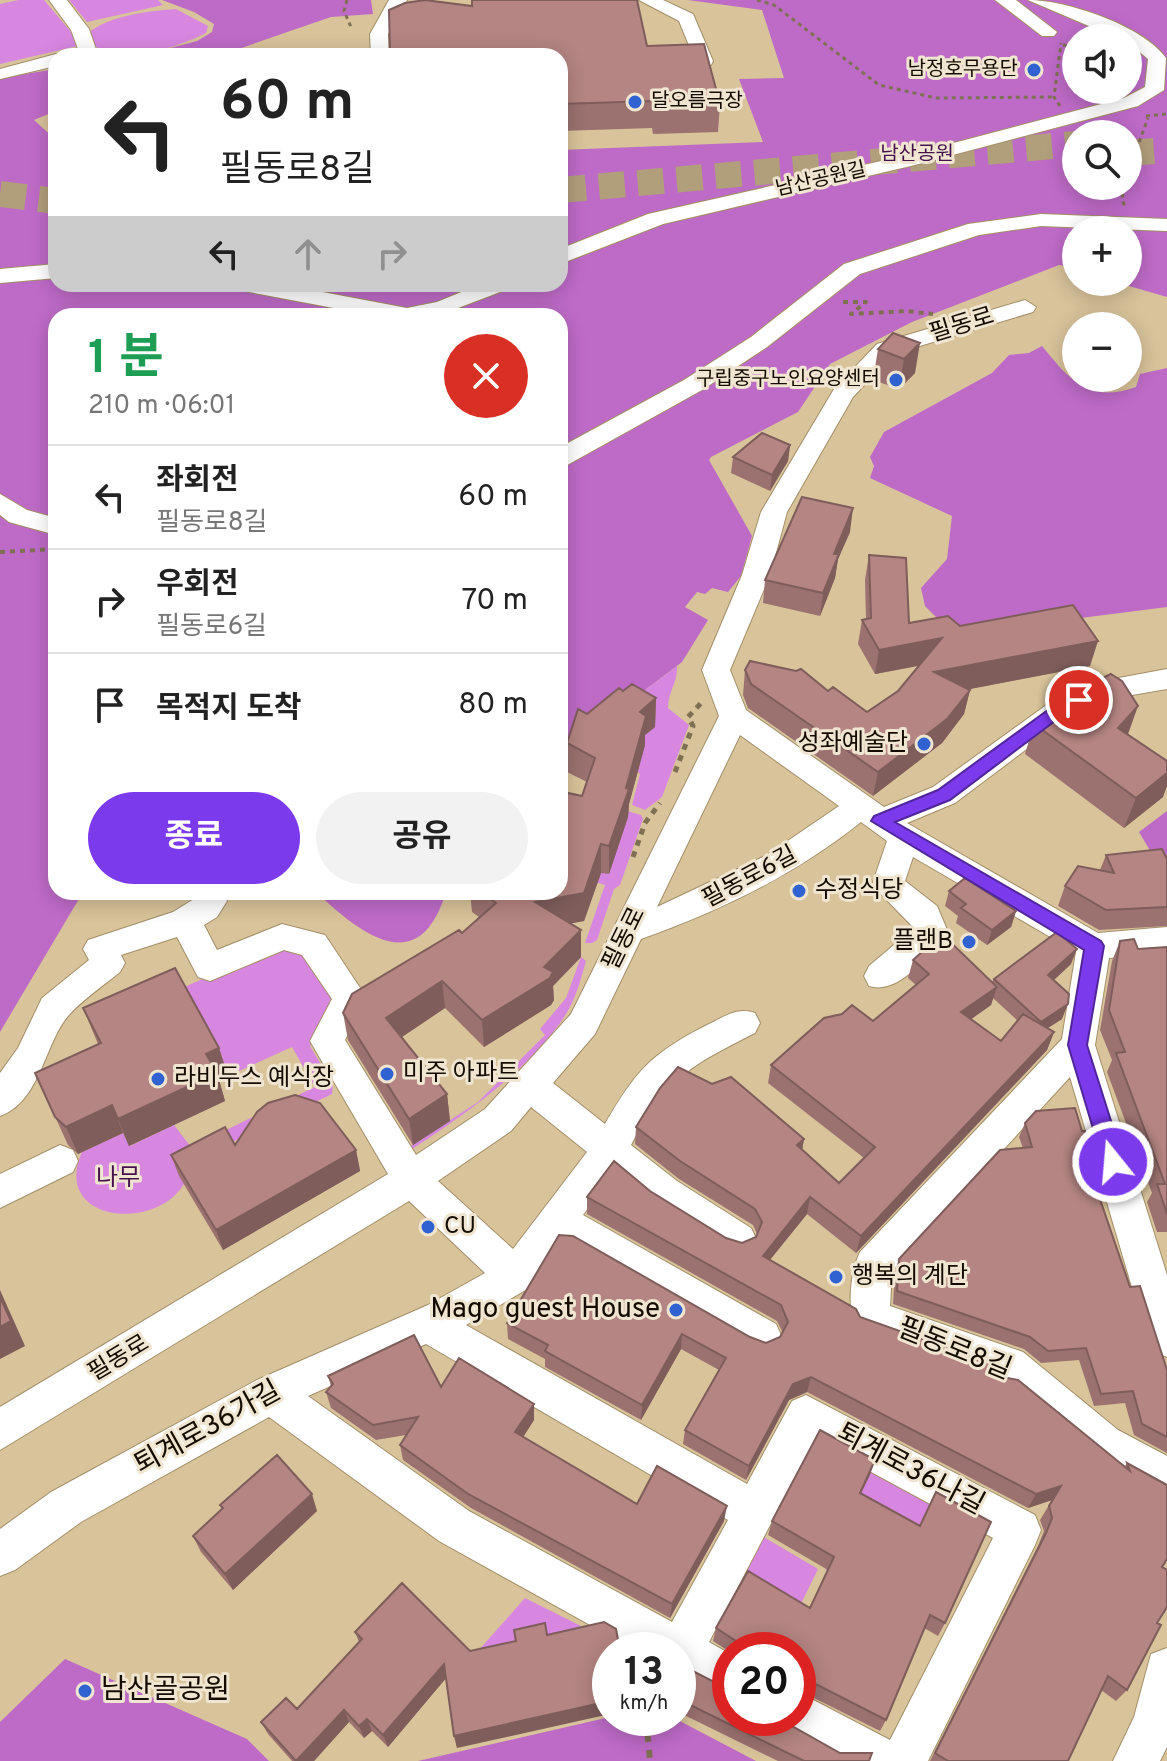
<!DOCTYPE html>
<html lang="ko">
<meta charset="utf-8">
<style>
:root{--surface:#fff;--page:#f2f2f2;--text:#222;--muted:#767676;--line:#e0e0e0;--accent:#7c3aed}
body{margin:0;font-family:Overpass,"Noto Sans KR",sans-serif;background:var(--page);color:var(--text);height:100vh;display:flex;flex-direction:column;font-size:30px;white-space:nowrap}
*{box-sizing:border-box;margin:0}
p{font-size:26px;color:var(--muted)}
.icon{flex:none;width:44px;height:44px;fill:none;stroke:currentColor;stroke-width:2;stroke-linecap:round;stroke-linejoin:round}
.map{position:relative;flex:1;overflow:hidden}
.side{position:absolute;left:48px;top:308px;width:520px;height:592px;display:flex;flex-direction:column;background:var(--surface);border-radius:24px;box-shadow:0 4px 20px #0003}
.side>*{flex:none}
.guide{position:absolute;left:48px;top:48px;width:520px;height:244px;border-radius:24px;box-shadow:0 4px 20px #0003;background:#fff;color:var(--text);overflow:hidden}
.buttons{position:absolute;left:1062px;top:24px;display:grid;gap:16px}
.buttons a{display:grid;place-items:center;width:80px;height:80px;border-radius:50%;background:var(--surface);box-shadow:0 4px 20px #0003;font-size:40px}
.speed{position:absolute;left:592px;top:1632px;display:flex;gap:16px;font-size:40px;font-weight:700;text-align:center}
.speed>*{display:grid;place-content:center;width:104px;height:104px;border-radius:50%;background:var(--surface);box-shadow:0 4px 20px #0003;line-height:1}
.speed small{font-size:20px;font-weight:400}
.speed .limit{border:12px solid #d22;background:#fff;color:#111}
.pin{position:absolute;display:grid;place-items:center;width:68px;height:68px;color:#fff;margin:-34px;border:4px solid #fff;border-radius:50%;box-shadow:0 2px 8px #0007}
.me{position:absolute;width:88px;margin:-44px;rotate:343deg;stroke-linejoin:round;filter:drop-shadow(0 0 6px #0008)}
.turn{display:flex;align-items:center;gap:28px;height:168px;padding:0 40px;font-size:36px}
.turn .icon{width:104px;height:104px;stroke-width:2.5}
.turn b{display:block;font-size:56px;line-height:68px}
.lanes{display:flex;align-items:center;height:76px;padding:0 40px;background:#0003;justify-content:center;gap:40px;direction:ltr}
.lanes .off{opacity:.35}
.round{display:grid;place-items:center;flex:none;width:84px;height:84px;border-radius:42px;background:var(--page)}
.head{display:flex;align-items:center;justify-content:space-between;height:136px;padding:0 40px}
h1{font-size:48px;font-weight:700;line-height:60px;color:#1e9e55}
.button{display:flex;gap:16px;margin-top:auto;padding:16px 40px}
.button a{flex:1;height:92px;border-radius:48px;background:var(--accent);color:#fff;font-size:32px;font-weight:700;line-height:92px;text-align:center}
.button a+a{background:var(--page);color:var(--text)}
ul{padding:0;list-style:none}
li{display:flex;align-items:center;gap:24px;height:104px;padding:0 40px;border-top:2px solid var(--line)}
li div{flex:1}
li b{display:block;font-size:30px}
li em{font-style:normal}
.map>svg:first-child{display:block}
</style>
<div class="map">
<svg width="1167" height="1761" viewBox="0 0 1167 1761">
<rect width="100%" height="100%" fill="#d8c39a"/>
<path fill="#d887e0" d="M18 0H44L82 45 0 64V4Z
M69 0H158L163 5 87 22Z
M176 9 208 26 206 33C172 50 118 66 87 41L88 33C110 15 150 11 176 9Z
M677 666C678 683 668 691 668 708L689 725 662 797 645 810 632 805 640 774 622 757H631L645 745 614 713Z
M594 801 641 815 643 819 620 885 614 889 597 940 592 943H585L605 885 560 871Z
M286 942 309 948 339 988 310 1046 333 1085 332 1094 191 1162C184 1235 47 1230 82 1152L123 1133 130 1146 174 1125 191 1147 315 1087 292 1047 228 1076 180 989Z
M581 957 586 961C582 975 578 990 572 1003 545 1059 463 1116 412 1149L409 1147 478 1102 545 1035 540 1029 566 998Z
M877 1459 937 1492 884 1604 825 1569Z
M755 1532 818 1569 797 1612 735 1576Z
M525 1598 601 1636 447 1686Z"/>
<path fill="#be6bc7" fill-rule="evenodd" d="M162 0H371L373 14 331 17 218 56H140L197 41 212 32 214 24 194 12Z
M688 0H1167V297L1115 282H1128V230H1076V268L1059 265 912 322 830 364 798 412 711 457 709 460 752 536 741 576 728 592 712 588 705 594 697 592 685 607 708 620 682 662 569 747 560 776V316H56V892H83L0 1032V78L56 69V111L34 120 56 140V284H560V150L763 142 739 79 784 78 762 10ZM1076 38H1128V90H1076ZM1076 134H1128V186H1076Z
M1042 346C1069 379 1088 404 1136 387L1140 374 1167 368V607L970 632 938 619 925 606 921 588 947 559 952 516 870 478 874 466 870 457 884 432 992 373 1009 355 1029 353Z
M1167 811V879L1139 832Z
M316 892H446C419 980 362 935 316 892Z
M65 1659 247 1739 269 1761H0V1722Z
M610 1717 674 1718 756 1761H418Z"/>
<g fill="none" stroke-linecap="round" stroke-linejoin="round">
<path stroke="#b19e7b" stroke-width="26" stroke-dasharray="26 13" stroke-linecap="butt" d="M1128 153 1167 150
M560 190 1076 144
M0 194 56 201"/>
<defs>
<path id="minor" d="M49 0H67L89 29 97 52 95 56H64L78 49 71 30Z
M389 0H407L388 34 389 56H371L370 34Z
M639 0H663L693 14 713 61 711 65H697L679 21Z
M995 0H1016L1057 32 1054 36H1042Z
M1028 0C1067 0 1143 26 1166 58L1164 90 1138 106 915 165 663 224 560 264V249L648 214 912 154 1124 98 1145 87 1148 59 1128 42V38H1117Z
M56 54 63 56H56V66L0 79V69Z
M1041 214 1167 219V231L1041 226 979 235 860 274 767 347 702 390 560 469V449L568 443 684 380 751 337 844 264 968 224Z
M56 264V278L0 283V269Z
M233 284H280L407 308 437 302 481 284H511L508 289 437 316H376L244 291Z
M1025 300 1036 307 1033 312 893 354 853 397 787 512 770 575 730 670 746 710 884 807 933 787 1052 701 1086 684 1167 669V689L1103 700 1072 715 955 803 907 823 1098 933 1167 927V953L1109 958 1095 1045 1167 1275V1357L1153 1351 1147 1338 1070 1077 892 1271 890 1306 1023 1352 1118 1430 1167 1456V1499L1088 1458 996 1379 856 1330C847 1308 850 1273 860 1252L1062 1039 1076 952 913 857 905 881 937 906 948 932 944 941C924 959 897 995 869 986L864 976 869 966 914 928 872 885 887 841 861 822C795 875 720 911 641 939L595 1034 553 1083 605 1124C637 1069 652 1053 709 1024 726 1016 737 1007 755 1013L760 1023 755 1033C688 1067 668 1077 631 1145L677 1181 751 1228 757 1240 751 1252 738 1257 725 1252 651 1205 613 1174 583 1215 776 1324 782 1337 776 1350 762 1356 748 1350 562 1243 529 1288 466 1325 747 1484 792 1401 806 1395 1035 1515 1041 1530 1035 1545 928 1761H836L782 1731 777 1718H798V1692L890 1740 993 1538 814 1441 709 1642 730 1654V1700L678 1674V1650H635L439 1541 269 1417 81 1522 15 1570 0 1576V1529L51 1492 257 1380 428 1305 485 1273 409 1201 0 1450V1407L388 1174 310 1041 332 999 302 955 284 950 210 981 198 977 177 937 121 955 125 963 120 972C103 986 82 1000 68 1016 44 1045 40 1102 0 1116V1073L18 1048 42 998 89 960 83 949 88 940 173 912 194 899 192 892H224L227 901 217 917 204 925 217 950 282 924 325 935 366 997 345 1040 416 1155 485 1109 571 1014 719 716 702 670 742 575 761 512 834 389 877 344ZM740 735 839 806 767 855 657 907ZM531 1107 587 1152 513 1249 438 1181 511 1131ZM426 1344 728 1520 672 1622 469 1511 308 1396Z
M0 494 27 510 56 518V535L9 522 0 515Z
M60 1145 73 1150 78 1161 73 1172 0 1208V1174Z
M1167 1648V1747L1160 1761H1113L1134 1717 1151 1654Z"/>
</defs>
<use href="#minor" stroke="#a38f68" stroke-width="2"/>
<path stroke="#7f7054" stroke-width="3" stroke-dasharray="4 4" stroke-linecap="butt" d="M347 0 344 11 351 27
M757 0 774 5 879 85 936 98 1054 97
M1063 45 1076 47
M1060 106 1054 97 1061 43
M1146 116 1167 114
M1128 172 1148 118
M1125 186 1122 198 1125 208"/>
<path stroke="#7f7054" stroke-width="4" stroke-dasharray="5 5" stroke-linecap="butt" d="M843 302H866L851 314 906 311 933 314
M0 552 56 549"/>
<path stroke="#7f7054" stroke-width="5" stroke-dasharray="6 6" stroke-linecap="butt" d="M675 772 693 726 688 717 703 701
M633 857 645 823 660 803"/>
<path stroke="#7f7054" stroke-width="6" stroke-dasharray="8 8" stroke-linecap="butt" d="M646 1718 650 1761"/>
<use href="#minor" fill="#fff" fill-rule="evenodd"/>
</g>
<path fill="#9b7270" fill-rule="evenodd" d="M647 46 720 104 718 132 653 134 652 128 560 131V56Z
M893 333 915 373 899 389 873 380 878 349Z
M790 445 788 461 770 491 731 473 733 457Z
M850 532 838 559 835 578 820 616 763 603 765 580Z
M869 555 909 623 960 626 1090 666 969 689 970 690 964 714 942 743 873 796 748 708 743 695 745 670 828 691 867 712 898 691 919 666 875 674 858 644 862 620 866 619 865 580Z
M623 691 656 698 655 727 645 735V745L629 804 628 817 609 874 601 873 584 921 571 923 581 930V957L553 986 554 1000 551 1005 484 1047 445 1008 402 1037 447 1094 450 1121 413 1145 348 1040 343 1013 462 933 479 917 472 912 470 892H560L582 796 587 782 567 772V743L587 714Z
M1034 724 1128 735 1163 797 1124 828 1025 754Z
M1106 855 1167 859V926L1099 930 1058 906 1065 886 1100 870Z
M949 891 1016 911 1011 927 987 945 956 923 958 916 945 906Z
M1120 941 1138 949 1167 947V1232H1157L1147 1202 1152 1193 1107 1072 1112 1060 1100 1030 1112 961Z
M913 960 992 982 994 979 1071 964 1054 980 1062 1019 1048 1028 1054 1032 1047 1050 856 1253 807 1214 770 1260 860 1317 992 1375 1125 1466 1127 1463 1162 1567 1157 1623 1127 1690 1116 1701 1101 1690 1068 1761H930L1038 1546 1044 1531 1040 1520 1052 1500 1028 1508 807 1392 789 1400 746 1480 683 1444 685 1430 719 1370 681 1349 641 1420 545 1367V1359L508 1339 507 1323 750 1337 766 1343 780 1337 783 1333 777 1321 587 1214V1197L650 1191 726 1238 742 1243 756 1237 757 1234 753 1225 679 1179 635 1144 636 1127 804 1139 802 1150 839 1183 864 1158 768 1083 771 1065 873 1021 916 985 908 978ZM993 998 1018 1021 1001 1041 971 1019 991 1005Z
M83 1008 219 1048 228 1076 219 1080 225 1101 129 1146 123 1133 78 1154 68 1145 35 1073 98 1044Z
M1025 1123 1091 1174 1130 1287 1167 1370V1453L1134 1435 1125 1403 1094 1406 1079 1360 1041 1363 1024 1349 893 1304 895 1272 899 1259 1023 1148 1019 1137Z
M235 1145 356 1150 360 1171 223 1250 179 1176 171 1155Z
M328 1376 441 1387 534 1404V1420L523 1437 637 1504 724 1521 670 1618 471 1508 403 1460 400 1445 406 1435 376 1440 331 1408 326 1392 331 1386Z
M875 1460 861 1494 945 1623 938 1636 924 1628 886 1720 880 1731 800 1691 798 1707V1650H730V1652L713 1641 716 1628 810 1608 828 1570 768 1535 772 1521Z
M220 1505 317 1511 233 1590 201 1552 193 1536 222 1509Z
M545 1623 457 1748 446 1678 388 1747 372 1731 364 1738 349 1722 314 1761H292L268 1734 261 1722 297 1709 359 1642 355 1632 470 1651 515 1641 514 1630Z
M678 1663 679 1664 840 1753 869 1761H778L678 1712Z"/>
<path fill="#7e5d5b" d="M920 343 915 373 899 389 904 359Z
M790 445 788 461 770 491 772 475Z
M853 508 850 532 838 559 835 578 820 616 823 593 834 554Z
M942 638 936 662 875 674 879 650Z
M1098 641 1090 666 929 697 934 672Z
M970 690 964 714 942 743 873 796 878 772Z
M656 698 655 727 645 735V745L629 804 628 817 609 874V846L626 788 640 712Z
M1138 706 1127 737 1118 728Z
M1167 773V786L1163 797 1124 828 1136 798Z
M601 844V873L584 921 536 930 535 902Z
M1016 911 1011 927 987 945 992 930Z
M581 930V957L553 986 554 1000 551 1005 484 1047 482 1020 544 967Z
M1077 949 1071 964 1043 990 1048 975Z
M442 981 445 1008 390 1045 386 1018Z
M997 987 991 1005 956 1030 961 1012Z
M1068 1004 1062 1019 1035 1036 1041 1022Z
M1054 1032 1047 1050 856 1253 861 1236Z
M219 1048 228 1076 219 1080 225 1101 129 1146 118 1119 206 1054Z
M447 1094 450 1121 413 1145 409 1119Z
M112 1105 123 1133 78 1154 66 1127Z
M804 1139 801 1156 797 1145Z
M356 1150 360 1171 223 1250 216 1230Z
M810 1197 807 1214 760 1272 763 1256Z
M0 1290 25 1346 0 1359Z
M682 1334 681 1349 641 1420 642 1405Z
M811 1377 807 1392 789 1400 746 1480 749 1466 793 1384Z
M534 1404V1420L516 1448 515 1432Z
M875 1460 870 1475 854 1507 860 1493Z
M1061 1486 1052 1500 1028 1508 1036 1494Z
M312 1494 317 1511 233 1590 225 1574Z
M727 1506 724 1521 670 1618 672 1604Z
M444 1664 447 1677 388 1747 383 1735Z
M610 1701V1714L457 1748 454 1736Z
M344 1710 349 1722 314 1761H297Z
M367 1719 372 1731 364 1738 359 1726Z"/>
<path fill="#b48582" stroke="#7e5d5b" stroke-width="2" d="M425 0 472 6V0H637L647 46 704 44 720 104 654 107 652 101 560 104V56H390L389 10 405 3Z
M893 333 920 343 904 359 878 349Z
M762 433 790 445 772 475 733 457Z
M802 497 853 508 834 554H839L823 593 765 580Z
M869 555 906 558 909 623 948 616 960 626 1073 605 1098 641 934 672 970 690 947 719 878 772 751 684 745 670 750 661 796 671 801 669 828 691 833 687 867 712 898 691 942 638 879 650 862 620 871 618Z
M1111 674 1122 681 1138 706 1118 728 1167 761V773L1136 798 1034 724 1083 687Z
M632 684 656 698 640 712 646 716 626 788 629 789 609 846 601 844 584 893 535 902 581 930 544 967 553 972 550 978 482 1020 442 981 386 1018 447 1094 409 1119 343 1013 352 994 459 930 462 933 496 903 481 892H560V816L568 793 582 796 595 758 567 743 578 709 587 714 619 688 623 691Z
M1162 849 1167 859V907L1106 910 1065 886 1078 866 1114 873 1106 855Z
M965 878 1016 911 992 930 961 908 966 904 949 891Z
M1057 932 1077 949 1048 975 1069 994 1068 1004 1041 1022 994 979Z
M942 934 997 987 961 1012 1001 1041 1023 1014 1054 1032 861 1236 810 1197 763 1256 856 1309 860 1317 996 1365 992 1375 1018 1380 1130 1471 1127 1463 1167 1485V1559L1162 1567 1167 1570V1607L1157 1623 1161 1625 1127 1690 1108 1676 1068 1761H948L935 1753 1046 1533 1052 1518 1049 1506 1061 1486 1036 1494 811 1377 793 1384 749 1466 685 1430 726 1358 682 1334 642 1405 545 1351 548 1345 507 1323 559 1235 573 1236 750 1337 766 1343 780 1337 788 1322 781 1305 587 1197 614 1161 650 1191 726 1238 742 1243 756 1237 762 1222 755 1209 680 1161 636 1127 660 1088 678 1067 712 1084 731 1077 804 1139 797 1145 839 1183 875 1147 771 1065 824 1018 842 1014 852 1005 873 1021 929 974 913 960Z
M1134 939 1138 949 1167 947V1214L1157 1184H1165L1116 1053 1125 1052 1109 1010 1120 941Z
M175 968 219 1048 206 1054 217 1073 118 1119 112 1105 66 1127 55 1117 35 1073 101 1043 83 1008Z
M295 1095 320 1103 356 1150 216 1230 171 1155 225 1127 235 1145 257 1112 268 1103Z
M1075 1108 1082 1131H1085L1096 1162 1090 1170 1130 1287 1140 1286 1167 1370V1437L1142 1424 1133 1391 1101 1394 1086 1348 1048 1351 1030 1337 897 1291 899 1259 1000 1150 1032 1147 1025 1123 1036 1111Z
M0 1297 11 1321 0 1327Z
M414 1335 441 1387 459 1358 534 1404 515 1432 637 1504 657 1466 727 1506 672 1604 468 1494 400 1445 418 1417 373 1425 326 1392 333 1384 328 1376Z
M820 1430 875 1460 860 1493 920 1526 936 1492 991 1522 945 1623 930 1615 886 1720 802 1677 799 1703H798V1650H736V1641L716 1628 748 1571 810 1608 834 1557 772 1521Z
M277 1455 312 1494 225 1574 193 1536 223 1508 220 1505Z
M402 1583 470 1651 516 1641 514 1630 545 1623 547 1635 604 1622 616 1629 620 1650H610V1701L454 1736 444 1664 383 1735 367 1719 359 1726 344 1710 296 1761 261 1722 286 1698 297 1709 362 1639 355 1632Z
M678 1663 679 1664 730 1690V1718H783L785 1722 840 1753H872L869 1761H804L678 1699Z"/>
<path fill="#7c3aed" stroke="#51269a" stroke-width="2" d="M1079 694 1085 696V704L1067 712 950 800 895 822 1101 941 1104 946 1087 1045 1124 1162 1121 1169H1106L1103 1162 1068 1045 1084 950 871 821 874 816 938 790 1056 704Z"/>
<g fill="#3162d1" stroke="#efe5d0" stroke-width="3">
<circle cx="1034" cy="70" r="8"/>
<circle cx="635" cy="102" r="8"/>
<circle cx="896" cy="380" r="8"/>
<circle cx="924" cy="744" r="8"/>
<circle cx="799" cy="891" r="8"/>
<circle cx="969" cy="942" r="8"/>
<circle cx="387" cy="1074" r="8"/>
<circle cx="158" cy="1079" r="8"/>
<circle cx="428" cy="1227" r="8"/>
<circle cx="836" cy="1277" r="8"/>
<circle cx="676" cy="1310" r="8"/>
<circle cx="85" cy="1691" r="8"/>
</g>
<g text-anchor="middle" dominant-baseline="central" stroke-width="6" stroke-linejoin="round" paint-order="stroke">
<g font-size="20" fill="#140c01" stroke="#efe5d0" text-anchor="end">
<text x="1018" y="70">남정호무용단</text>
<text x="651" y="102" text-anchor="start">달오름극장</text>
<text x="880" y="380">구립중구노인요양센터</text>
</g>
<g font-size="20" fill="#46104c" stroke="#efe5d0">
<text x="917" y="155">남산공원</text>
</g>
<g font-size="20" fill="#140c01" stroke="#efe5d0">
<text transform="translate(821 180) rotate(-13)">남산공원길</text>
</g>
<g font-size="24" fill="#140c01" stroke="#efe5d0">
<text transform="translate(962 326) rotate(-17)">필동로</text>
<text transform="translate(750 878) rotate(-28)">필동로6길</text>
<text transform="translate(625 939) rotate(-64)">필동로</text>
<text transform="translate(119 1359) rotate(-31)">필동로</text>
</g>
<g font-size="24" fill="#140c01" stroke="#efe5d0" text-anchor="start">
<text x="908" y="744" text-anchor="end">성좌예술단</text>
<text x="815" y="891">수정식당</text>
<text x="953" y="942" text-anchor="end">플랜B</text>
<text x="403" y="1074">미주 아파트</text>
<text x="174" y="1079">라비두스 예식장</text>
<text x="444" y="1227">CU</text>
<text x="852" y="1277">행복의 계단</text>
</g>
<g font-size="24" fill="#46104c" stroke="#efe5d0">
<text x="118" y="1179">나무</text>
</g>
<g font-size="28" fill="#140c01" stroke="#efe5d0" text-anchor="end">
<text x="660" y="1310">Mago guest House</text>
<text x="101" y="1691" text-anchor="start">남산골공원</text>
</g>
<g font-size="28" fill="#140c01" stroke="#efe5d0">
<text transform="translate(954 1350) rotate(22)">필동로8길</text>
<text transform="translate(208 1429) rotate(-29)">퇴계로36가길</text>
<text transform="translate(910 1470) rotate(28)">퇴계로36나길</text>
</g>
</g>
</svg>
<div class="buttons">
<a><svg class="icon" aria-label="sound" viewBox="0 0 24 24"><path d="M4 9h4l5-4v14l-5-4H4zM17 9q2 3 0 6"/></svg></a>
<a><svg class="icon" aria-label="search" viewBox="0 0 24 24"><circle cx="10" cy="10" r="6"/><path d="M15 15l6 6"/></svg></a>
<a>+</a>
<a>−</a>
</div>
<div class="speed"><div>13<small>km/h</small></div><div class="limit">20</div></div>
<div class="pin" style="left:1079px;top:700px;background:#d93025"><svg class="icon" aria-label="arrive" viewBox="0 0 24 24"><path d="M6 21V4h12l-3 4 3 4H6"/></svg></div>
<svg class="me" style="left:1113px;top:1162px" viewBox="-20 -20 40 40"><circle r="17" fill="#7c3aed" stroke="#fff" stroke-width="3"/><path d="M0-11L8 9 0 5-8 9z" fill="#fff"/></svg>
<div class="guide">
<div class="turn"><svg class="icon" aria-label="left" viewBox="0 0 24 24"><path d="M17 20v-9H6M10 6l-5 5 5 5"/></svg><div><b>60 m</b>필동로8길</div></div>
<div class="lanes"><svg class="icon" aria-label="left" viewBox="0 0 24 24"><path d="M17 20v-9H6M10 6l-5 5 5 5"/></svg><svg class="icon off" aria-label="ahead" viewBox="0 0 24 24"><path d="M12 20V5M6 11l6-6 6 6"/></svg><svg class="icon off" aria-label="right" viewBox="0 0 24 24"><path d="M7 20v-9h11M14 6l5 5-5 5"/></svg></div>
</div>
<section class="side">
<div class="head"><div><h1>1 분</h1><p>210 m · 06:01</p></div><a class="round" style="background:#d93025;color:#fff"><svg class="icon" aria-label="close" viewBox="0 0 24 24"><path d="M6 6l12 12M18 6L6 18"/></svg></a></div>
<ul>
<li><svg class="icon" aria-label="left" viewBox="0 0 24 24"><path d="M17 20v-9H6M10 6l-5 5 5 5"/></svg><div><b>좌회전</b><p>필동로8길</p></div><em>60 m</em></li>
<li><svg class="icon" aria-label="right" viewBox="0 0 24 24"><path d="M7 20v-9h11M14 6l5 5-5 5"/></svg><div><b>우회전</b><p>필동로6길</p></div><em>70 m</em></li>
<li><svg class="icon" aria-label="arrive" viewBox="0 0 24 24"><path d="M6 21V4h12l-3 4 3 4H6"/></svg><div><b>목적지 도착</b></div><em>80 m</em></li>
</ul>
<div class="button"><a>종료</a><a>공유</a></div>
</section>
</div>
